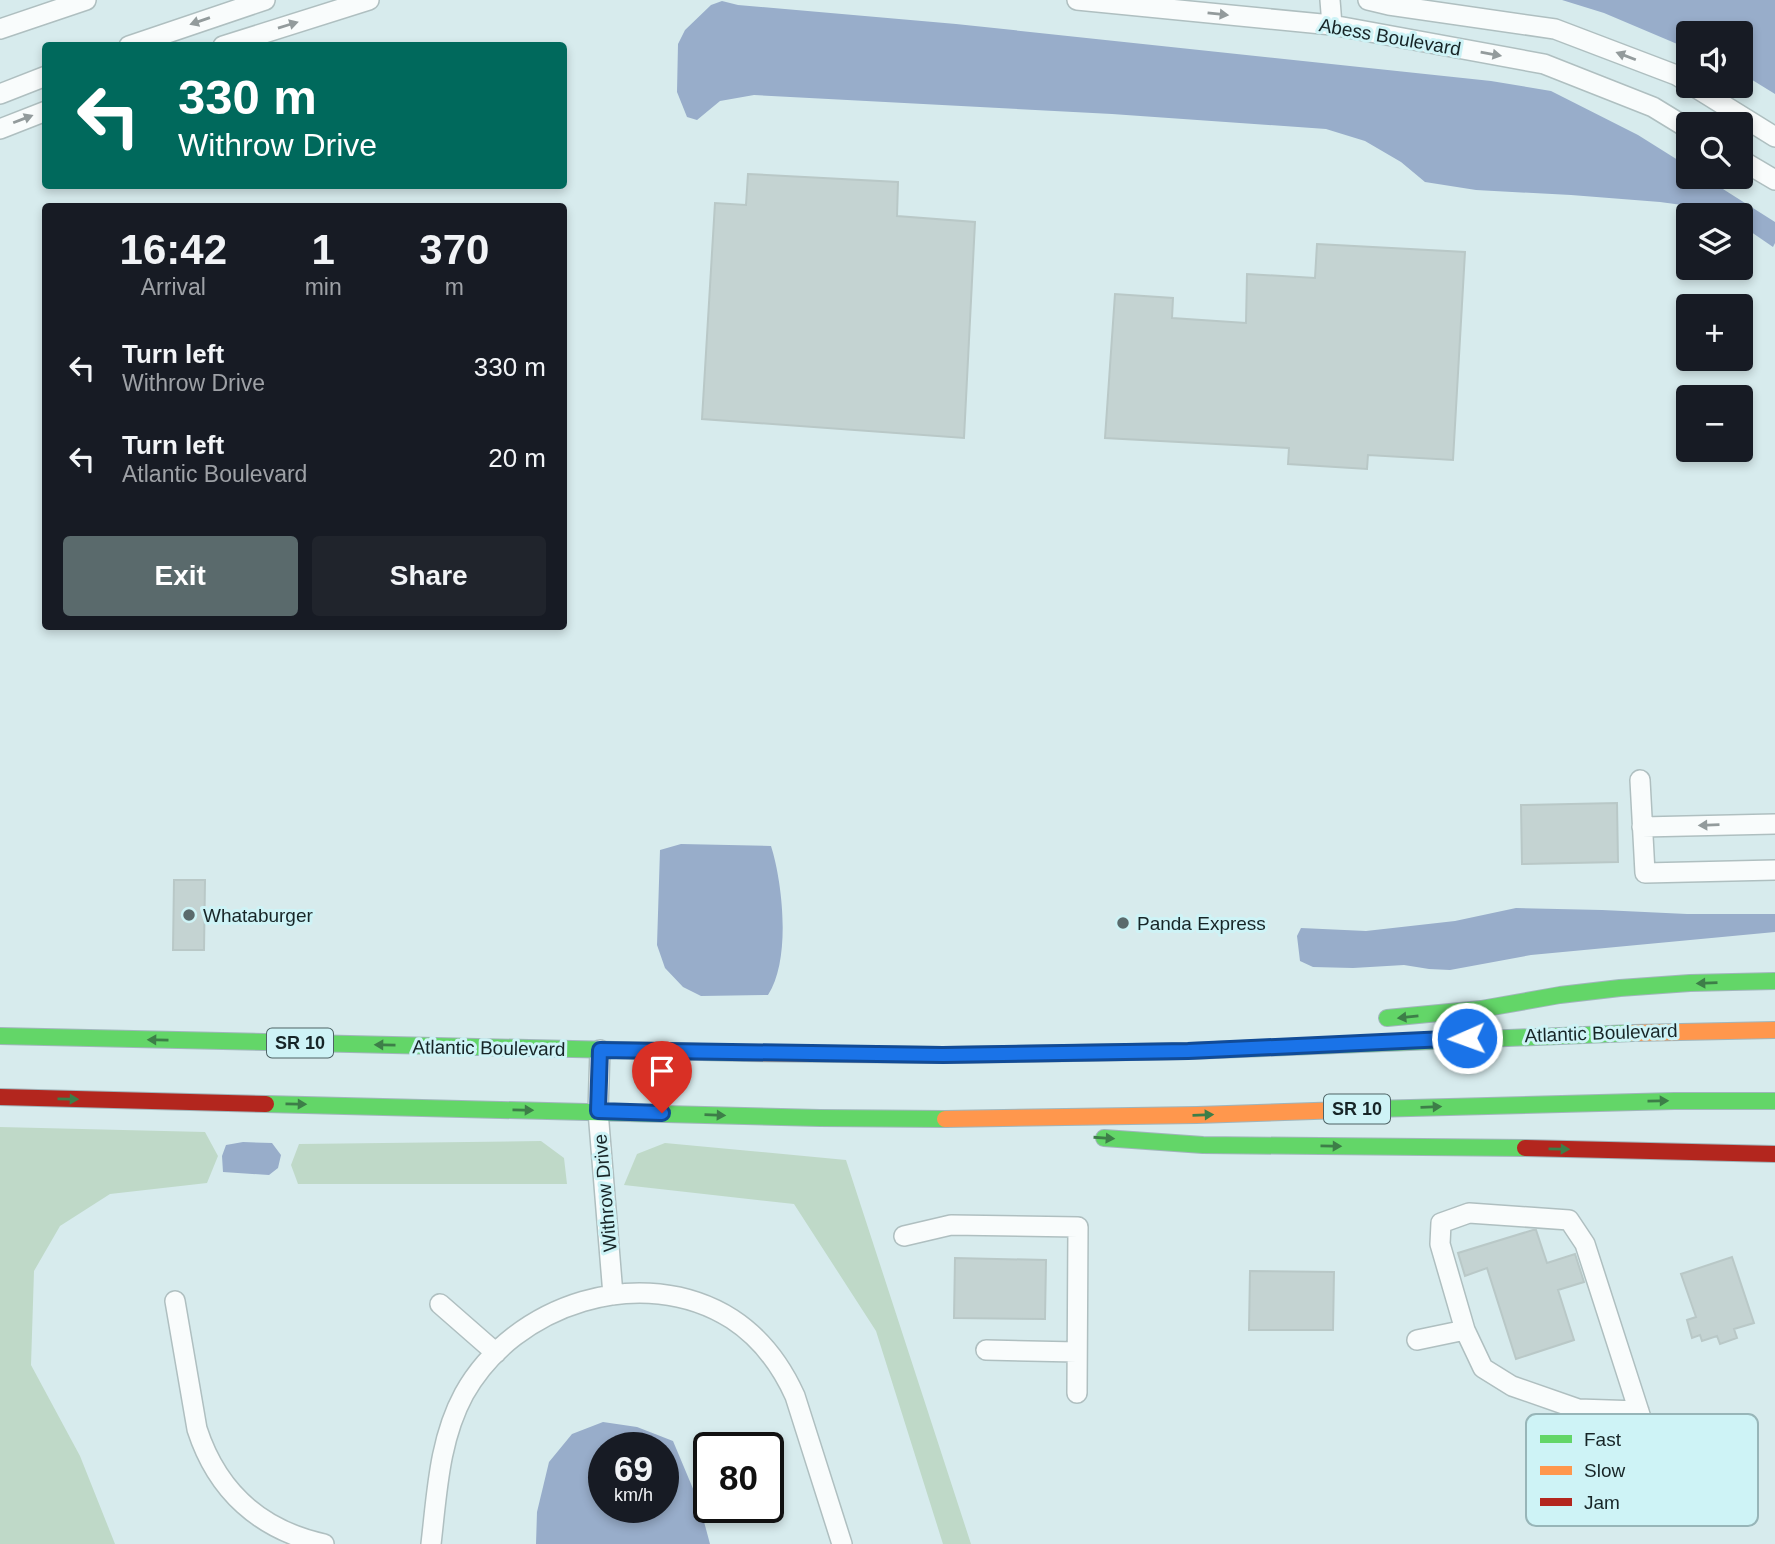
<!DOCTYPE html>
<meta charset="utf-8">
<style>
:root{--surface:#171b24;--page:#20242c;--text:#f1f3f6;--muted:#9ea1a6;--accent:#5a6a6c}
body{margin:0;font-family:Helvetica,sans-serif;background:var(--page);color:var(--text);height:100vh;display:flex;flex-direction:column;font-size:26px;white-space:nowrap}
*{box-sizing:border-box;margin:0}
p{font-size:23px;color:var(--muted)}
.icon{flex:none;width:38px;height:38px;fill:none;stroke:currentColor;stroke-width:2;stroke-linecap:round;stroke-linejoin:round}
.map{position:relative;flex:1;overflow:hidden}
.drawer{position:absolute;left:42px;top:203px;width:525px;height:427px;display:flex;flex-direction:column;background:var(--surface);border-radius:7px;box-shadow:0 4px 10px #0003}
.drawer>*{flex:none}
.banner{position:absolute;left:42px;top:42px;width:525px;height:147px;border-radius:7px;box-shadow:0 4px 10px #0003;background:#00695c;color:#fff;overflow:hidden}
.controls{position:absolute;left:1676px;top:21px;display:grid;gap:14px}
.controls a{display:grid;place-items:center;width:77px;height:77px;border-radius:7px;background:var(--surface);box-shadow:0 4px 10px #0003;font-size:35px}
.speed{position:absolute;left:588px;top:1432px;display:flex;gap:14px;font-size:35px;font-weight:700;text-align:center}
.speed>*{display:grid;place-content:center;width:91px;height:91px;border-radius:50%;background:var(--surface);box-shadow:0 4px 10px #0003;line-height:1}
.speed small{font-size:18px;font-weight:400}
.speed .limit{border:4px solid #111;border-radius:10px;background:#fff;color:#111}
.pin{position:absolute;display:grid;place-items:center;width:60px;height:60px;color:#fff;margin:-72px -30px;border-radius:50% 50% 50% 0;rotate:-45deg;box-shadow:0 0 7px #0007}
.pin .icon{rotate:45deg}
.me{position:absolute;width:77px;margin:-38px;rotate:268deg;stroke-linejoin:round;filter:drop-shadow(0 0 5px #0008)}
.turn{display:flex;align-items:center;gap:24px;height:147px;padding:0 21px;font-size:32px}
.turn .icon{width:91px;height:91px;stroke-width:2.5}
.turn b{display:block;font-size:49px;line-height:60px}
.eta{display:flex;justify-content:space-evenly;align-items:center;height:119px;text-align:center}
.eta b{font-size:42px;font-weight:700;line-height:49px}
.action{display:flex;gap:14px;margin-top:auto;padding:14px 21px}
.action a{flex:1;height:80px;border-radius:7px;background:var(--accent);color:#fff;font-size:28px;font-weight:700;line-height:80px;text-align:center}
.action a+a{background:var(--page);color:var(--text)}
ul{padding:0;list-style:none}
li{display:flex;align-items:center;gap:21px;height:91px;padding:0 21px}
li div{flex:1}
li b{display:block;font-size:26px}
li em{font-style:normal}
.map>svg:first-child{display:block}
</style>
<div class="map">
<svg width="1775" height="1544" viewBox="0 0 1775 1544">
<rect width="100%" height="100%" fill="#d7ebed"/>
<path fill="#bfd9c8" d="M0 1127 205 1132 218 1156 207 1183 110 1194 60 1226 34 1271 31 1365 80 1456 115 1544H0Z
M541 1141 564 1158 567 1184H298L291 1165 299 1144Z
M665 1143 846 1160 971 1544H943L876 1331 794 1204 624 1185 637 1154Z"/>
<path fill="#98adca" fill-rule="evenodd" d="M1562 0H1775V94L1741 73V33H1689V49L1604 13Z
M722 1 738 5 956 24 1491 81 1551 91 1638 135 1689 167V177H1704L1775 222V243L1773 247 1741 225V215H1721L1697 207 1660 202 1571 195 1476 190 1425 182 1401 162 1365 141 1326 129 1112 114 754 95 720 101 697 120 687 117 677 92 678 44 685 30 711 5Z
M681 844 771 846C783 884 791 960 768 995L701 996 683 987 665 968 657 945 660 850Z
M1516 908 1602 910 1687 914H1775V932L1531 955 1450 970 1429 969 1404 965 1353 968 1313 967 1300 961 1297 936 1301 928 1366 931 1455 921Z
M243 1142 272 1143 281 1155 278 1168 269 1175 223 1172 222 1156 226 1145Z
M603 1422 637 1427 673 1441 699 1503 710 1544H536L537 1512 549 1462 572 1434ZM604 1447H663V1507H604Z"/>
<path fill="#c4d3d2" stroke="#b9c8c7" stroke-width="2" d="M748 174 898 182 897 216 975 222 964 438 702 419 715 203 746 205Z
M1317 244 1465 252 1453 460 1368 455 1367 469 1288 464 1289 448 1105 438 1115 294 1173 298 1172 318 1246 323 1247 274 1315 278Z
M1617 803 1618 862 1522 864 1521 805Z
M174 880H205L204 950H173Z
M1533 1230H1536L1547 1263 1575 1254 1584 1282 1558 1290 1574 1340 1516 1359 1487 1268 1465 1276 1458 1253Z
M1732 1257 1754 1323 1734 1329 1737 1338 1720 1344 1717 1336 1702 1341 1700 1335 1692 1338 1687 1320 1696 1317 1681 1274Z
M955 1258 1046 1260 1045 1319 954 1318Z
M1250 1271 1334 1272 1333 1330H1249Z"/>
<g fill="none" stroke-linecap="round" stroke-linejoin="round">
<defs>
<path id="street" d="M1077 0 1332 25 1544 64 1653 107 1689 129
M1330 0 1332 25
M1368 0 1389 5 1555 29 1676 75 1689 83
M0 29 86 0
M129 46 265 0
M223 46 369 0
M1693 86 1775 137
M0 94 46 76
M0 129 46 111
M1741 160 1775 180
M1640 780 1645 873 1775 870
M1642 827 1775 824
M600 1050 598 1111 613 1295
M904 1236 951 1225 1078 1227 1077 1393
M175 1301 197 1429C217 1491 260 1530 324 1544
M440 1304 496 1353
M1417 1340 1465 1330
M986 1350 1077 1352
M1639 1411 1578 1409 1512 1386 1483 1368 1465 1330 1440 1244 1441 1223 1469 1213 1569 1220 1585 1244 1653 1455
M431 1544C437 1493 439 1440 464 1394 514 1304 642 1262 732 1319 761 1338 781 1365 795 1396L842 1544"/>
<path id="fast" d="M1387 1018 1481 1009 1560 995 1620 988 1690 983 1775 981
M0 1036 745 1053
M1015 1054 1189 1051 1633 1033
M266 1104 820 1118 945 1119
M1372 1109 1674 1101H1775
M1104 1138 1203 1145 1525 1148"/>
<path id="slow" d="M1633 1033 1775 1030
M745 1053 943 1055 1015 1054
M945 1119 1197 1115 1372 1109"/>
<path id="jam" d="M0 1097 266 1104
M1525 1148 1775 1154"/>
</defs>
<use href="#street" stroke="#afbfc0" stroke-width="22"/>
<use href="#fast" stroke="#a0b5bb" stroke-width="18"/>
<use href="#slow" stroke="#a0b5bb" stroke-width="18"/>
<use href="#jam" stroke="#a0b5bb" stroke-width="18"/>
<use href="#street" stroke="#f9fcfc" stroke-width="19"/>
<use href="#fast" stroke="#63d668" stroke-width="16"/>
<use href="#slow" stroke="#ff974d" stroke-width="16"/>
<use href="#jam" stroke="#b3261e" stroke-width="16"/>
</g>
<defs><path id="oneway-solid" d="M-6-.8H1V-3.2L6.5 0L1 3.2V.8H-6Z" transform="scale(1.75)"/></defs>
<g fill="#939b9c">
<use href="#oneway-solid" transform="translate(1218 14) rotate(6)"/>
<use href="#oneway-solid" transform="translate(200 21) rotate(161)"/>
<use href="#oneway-solid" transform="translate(288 25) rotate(-17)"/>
<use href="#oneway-solid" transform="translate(1491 54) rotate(10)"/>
<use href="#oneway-solid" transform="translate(1626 56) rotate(-159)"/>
<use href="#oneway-solid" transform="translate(23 119) rotate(-21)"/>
<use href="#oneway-solid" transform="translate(1709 825) rotate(178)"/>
</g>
<g fill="#3d7e48">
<use href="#oneway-solid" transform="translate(1707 983) rotate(178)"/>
<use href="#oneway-solid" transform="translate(1408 1017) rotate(174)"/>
<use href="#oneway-solid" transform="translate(158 1040) rotate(-179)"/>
<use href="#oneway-solid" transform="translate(385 1045) rotate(-179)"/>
<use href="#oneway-solid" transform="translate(68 1099) rotate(1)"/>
<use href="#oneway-solid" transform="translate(1658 1101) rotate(-1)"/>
<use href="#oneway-solid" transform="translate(296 1104) rotate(1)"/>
<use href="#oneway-solid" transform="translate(1431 1107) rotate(-2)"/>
<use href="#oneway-solid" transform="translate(523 1110) rotate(1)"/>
<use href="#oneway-solid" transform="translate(715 1115) rotate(2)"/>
<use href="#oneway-solid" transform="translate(1203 1115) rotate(-2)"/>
<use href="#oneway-solid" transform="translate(1104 1138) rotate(4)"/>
<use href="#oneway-solid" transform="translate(1331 1146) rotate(1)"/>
<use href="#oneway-solid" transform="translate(1559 1149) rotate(1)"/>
</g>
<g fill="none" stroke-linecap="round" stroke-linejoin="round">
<defs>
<path id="route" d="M662 1113 598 1111 600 1050 943 1055 1188 1051 1467 1038"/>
</defs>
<use href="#route" stroke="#114b97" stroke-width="18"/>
<use href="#route" stroke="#1a73e8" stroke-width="12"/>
</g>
<g fill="#5a6a6c" stroke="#cef3f6" stroke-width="2.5">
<circle cx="189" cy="915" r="7"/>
<circle cx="1123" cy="923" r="7"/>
</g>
<g text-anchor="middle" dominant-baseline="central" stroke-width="6" stroke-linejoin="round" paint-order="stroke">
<g fill="#cef3f6" stroke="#4e6365" stroke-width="2">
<rect x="267" y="1028.5" width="66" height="29" rx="5"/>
<rect x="1324" y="1094.5" width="66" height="29" rx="5"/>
</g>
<g font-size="18" font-weight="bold" fill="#172527">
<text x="300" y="1043">SR 10</text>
<text x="1357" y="1109">SR 10</text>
</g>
<g font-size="19" fill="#172527" stroke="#cef3f6">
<text transform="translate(1390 37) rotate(10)">Abess Boulevard</text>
<text transform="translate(1601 1033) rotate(-2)">Atlantic Boulevard</text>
<text transform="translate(489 1048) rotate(1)">Atlantic Boulevard</text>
<text transform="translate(605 1193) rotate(-95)">Withrow Drive</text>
</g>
<g font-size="19" fill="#172527" stroke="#cef3f6" text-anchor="start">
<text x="203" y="915">Whataburger</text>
<text x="1137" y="923">Panda Express</text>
</g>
</g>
<rect x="1526" y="1414" width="232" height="112" rx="10" fill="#cef3f6" stroke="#97b5b8" stroke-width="2"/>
<rect x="1540" y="1435" width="32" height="8" fill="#63d668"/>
<rect x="1540" y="1466" width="32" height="9" fill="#ff974d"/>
<rect x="1540" y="1498" width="32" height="8" fill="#b3261e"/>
<g font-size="19" fill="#172527">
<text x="1584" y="1446">Fast</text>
<text x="1584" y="1477">Slow</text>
<text x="1584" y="1509">Jam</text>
</g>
</svg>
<div class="controls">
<a><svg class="icon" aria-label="sound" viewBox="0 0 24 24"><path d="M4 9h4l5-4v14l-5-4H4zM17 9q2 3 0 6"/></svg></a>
<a><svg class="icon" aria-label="search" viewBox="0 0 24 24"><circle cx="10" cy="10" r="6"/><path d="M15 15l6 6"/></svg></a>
<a><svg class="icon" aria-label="layers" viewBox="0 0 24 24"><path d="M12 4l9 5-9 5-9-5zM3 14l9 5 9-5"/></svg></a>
<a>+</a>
<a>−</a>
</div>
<div class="speed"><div>69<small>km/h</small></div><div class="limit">80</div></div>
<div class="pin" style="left:662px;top:1113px;background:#d93025"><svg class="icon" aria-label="arrive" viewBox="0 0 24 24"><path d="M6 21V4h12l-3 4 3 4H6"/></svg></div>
<svg class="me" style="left:1467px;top:1038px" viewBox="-20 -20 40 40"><circle r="17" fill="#1a73e8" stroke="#fff" stroke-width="3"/><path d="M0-11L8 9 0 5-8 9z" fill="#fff"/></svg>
<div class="banner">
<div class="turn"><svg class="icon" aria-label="left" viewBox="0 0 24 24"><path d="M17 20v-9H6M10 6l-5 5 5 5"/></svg><div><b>330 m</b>Withrow Drive</div></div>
</div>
<section class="drawer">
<div class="eta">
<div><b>16:42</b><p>Arrival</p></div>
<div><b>1</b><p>min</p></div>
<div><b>370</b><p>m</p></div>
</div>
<ul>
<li><svg class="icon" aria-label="left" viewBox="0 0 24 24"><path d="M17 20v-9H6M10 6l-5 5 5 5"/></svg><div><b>Turn left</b><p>Withrow Drive</p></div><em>330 m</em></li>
<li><svg class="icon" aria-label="left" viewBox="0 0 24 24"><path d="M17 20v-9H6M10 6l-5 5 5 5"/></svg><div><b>Turn left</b><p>Atlantic Boulevard</p></div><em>20 m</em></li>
</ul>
<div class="action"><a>Exit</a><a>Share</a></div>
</section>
</div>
